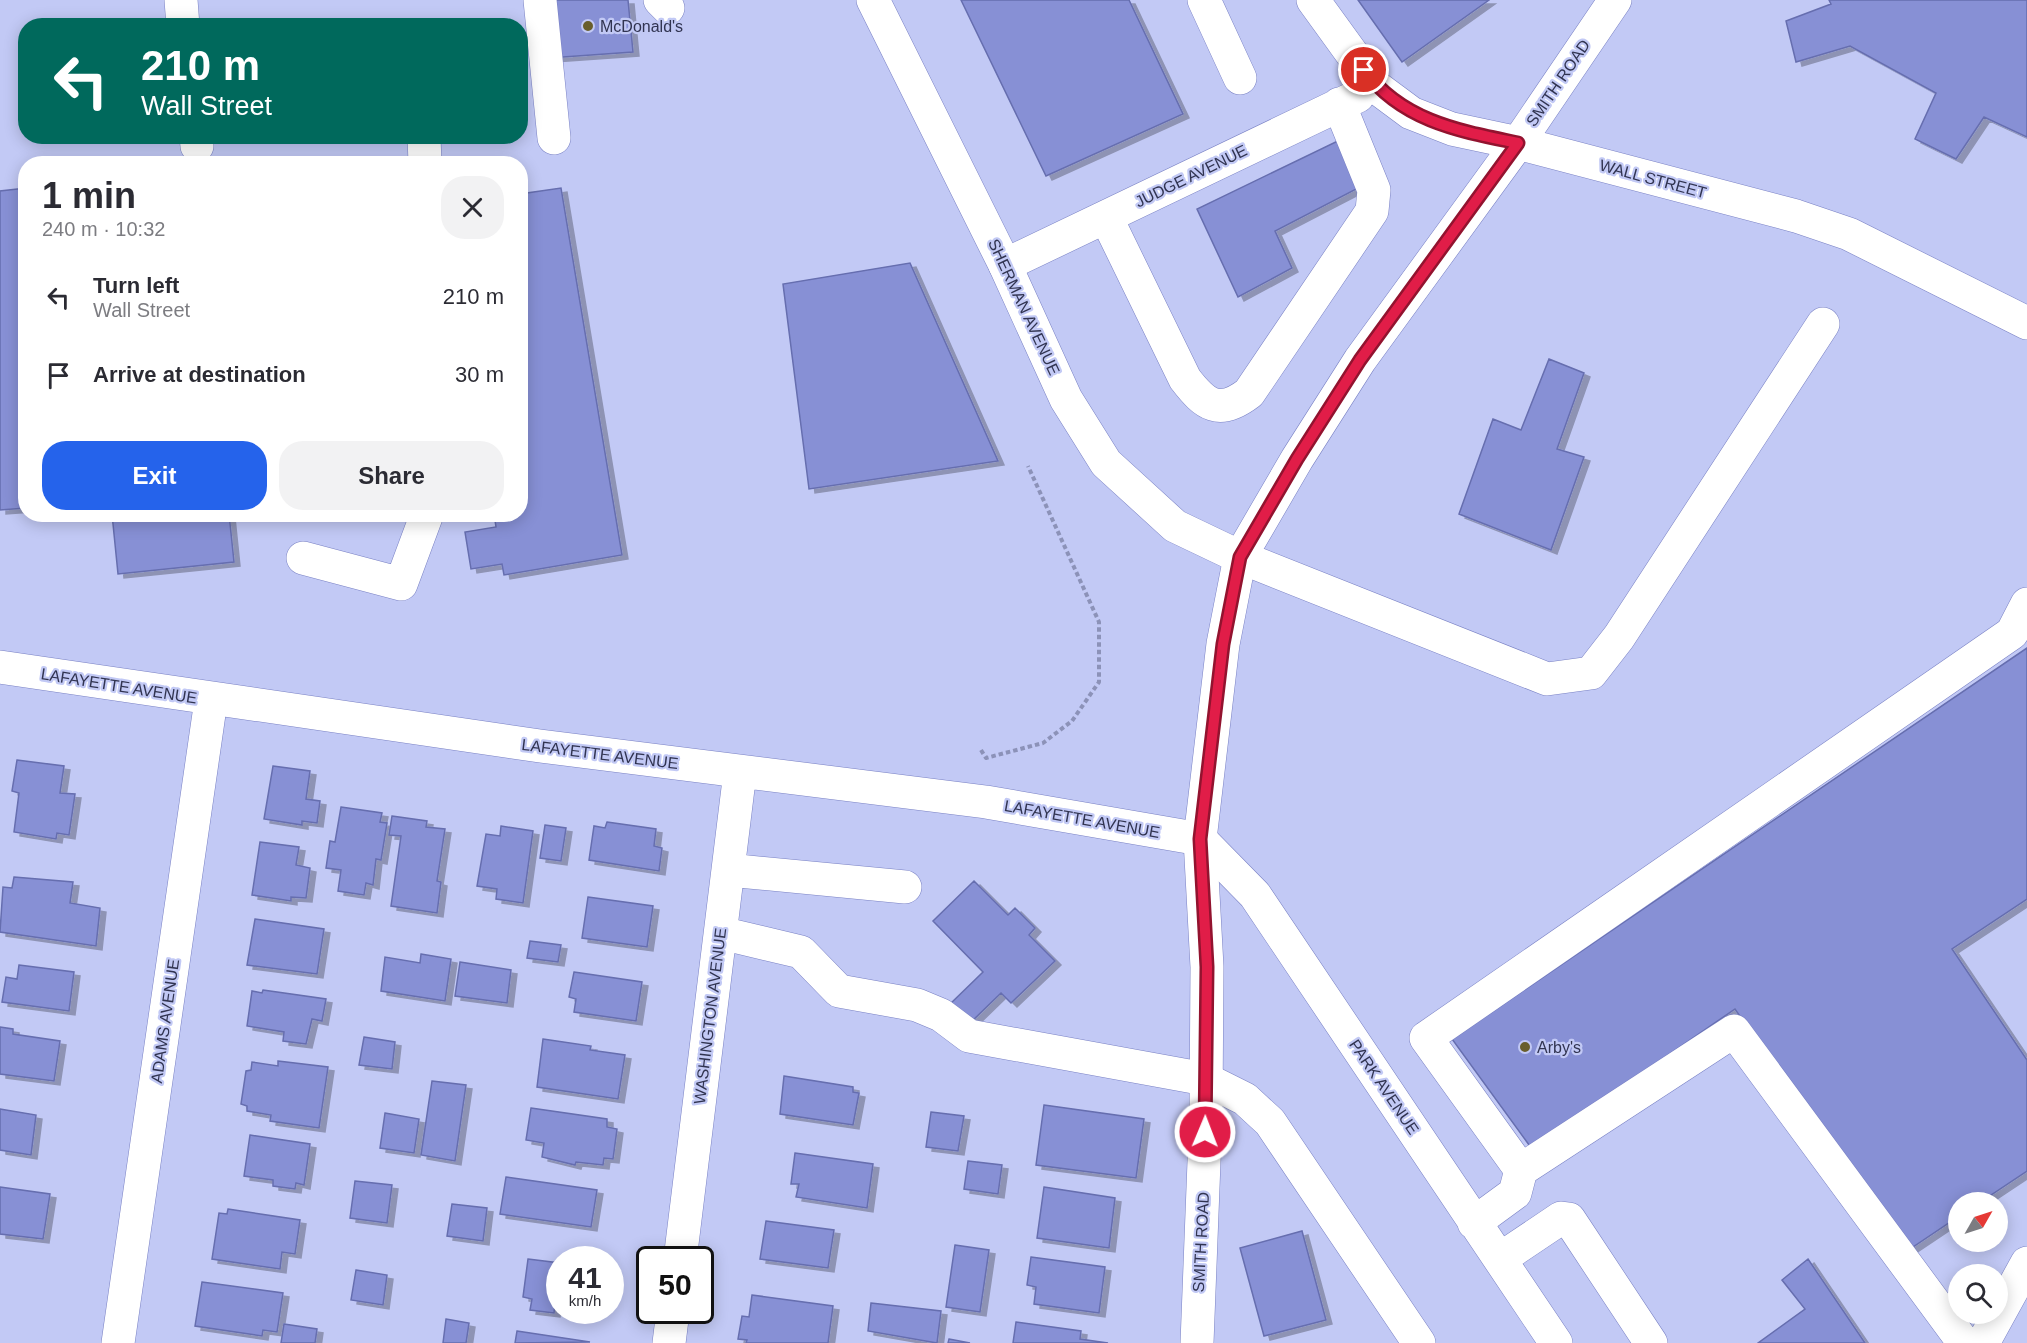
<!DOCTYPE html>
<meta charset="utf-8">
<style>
:root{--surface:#fff;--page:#f2f2f3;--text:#2b2b33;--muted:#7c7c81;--accent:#2563eb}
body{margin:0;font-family:Helvetica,sans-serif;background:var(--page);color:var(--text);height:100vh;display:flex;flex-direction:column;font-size:22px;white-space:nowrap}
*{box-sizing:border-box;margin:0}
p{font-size:20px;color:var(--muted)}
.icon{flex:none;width:33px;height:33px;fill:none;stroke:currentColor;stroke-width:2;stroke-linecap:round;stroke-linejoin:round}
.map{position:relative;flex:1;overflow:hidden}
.side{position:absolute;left:18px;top:156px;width:510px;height:366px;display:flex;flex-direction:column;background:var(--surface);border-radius:24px;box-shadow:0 3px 15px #0003}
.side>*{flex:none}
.guide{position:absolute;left:18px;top:18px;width:510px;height:126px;border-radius:24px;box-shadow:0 3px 15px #0003;background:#00695c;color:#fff;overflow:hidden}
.needle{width:39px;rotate:51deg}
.fabs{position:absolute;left:1948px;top:1192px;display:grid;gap:12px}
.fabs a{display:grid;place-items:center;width:60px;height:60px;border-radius:50%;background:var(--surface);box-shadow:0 3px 15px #0003;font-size:30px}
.speed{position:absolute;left:546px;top:1246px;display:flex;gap:12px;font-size:30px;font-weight:700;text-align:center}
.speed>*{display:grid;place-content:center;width:78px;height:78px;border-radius:50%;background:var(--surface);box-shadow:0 3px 15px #0003;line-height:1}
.speed small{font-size:15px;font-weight:400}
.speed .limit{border:3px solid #111;border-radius:9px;background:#fff;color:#111}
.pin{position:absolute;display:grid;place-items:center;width:51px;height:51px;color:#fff;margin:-26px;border:3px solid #fff;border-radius:50%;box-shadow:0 2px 6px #0007}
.me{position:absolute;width:66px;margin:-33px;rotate:1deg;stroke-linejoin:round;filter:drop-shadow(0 0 4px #0008)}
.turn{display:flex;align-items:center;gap:21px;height:126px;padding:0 24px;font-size:27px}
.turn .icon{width:78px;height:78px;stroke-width:2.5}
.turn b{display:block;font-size:42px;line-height:51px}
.round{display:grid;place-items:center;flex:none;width:63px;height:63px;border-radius:24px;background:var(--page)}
.summary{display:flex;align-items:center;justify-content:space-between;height:102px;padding:0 24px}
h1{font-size:36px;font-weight:600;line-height:45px}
.primary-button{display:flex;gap:12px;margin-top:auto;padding:12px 24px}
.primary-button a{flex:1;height:69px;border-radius:24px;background:var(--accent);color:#fff;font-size:24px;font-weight:600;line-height:69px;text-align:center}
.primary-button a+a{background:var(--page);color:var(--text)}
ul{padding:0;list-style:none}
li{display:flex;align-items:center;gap:18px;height:78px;padding:0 24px}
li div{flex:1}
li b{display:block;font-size:22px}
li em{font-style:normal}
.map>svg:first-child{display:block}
</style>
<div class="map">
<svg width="2027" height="1343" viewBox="0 0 2027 1343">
<defs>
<filter id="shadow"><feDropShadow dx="6" dy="4" stdDeviation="0" flood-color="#0004"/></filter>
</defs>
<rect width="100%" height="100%" fill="#c2c9f5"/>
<path fill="#8790d5" stroke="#666eaf" stroke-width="1.5" filter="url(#shadow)" d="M544 0H628L633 52 549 58Z
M961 0H1129L1183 114 1046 176Z
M1358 0H1489L1402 62Z
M1829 0H2027V137L1984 117 1956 159 1915 139 1936 93 1850 46 1796 62 1786 21 1831 4Z
M1346 137 1366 184 1275 231 1292 268 1238 297 1197 209Z
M26 188V508L0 510V191Z
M561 188 622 555 504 575 502 564 471 569 465 532 496 527 494 514H520V194Z
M910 263 998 461 809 489 783 284Z
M1549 359 1584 373 1557 449 1584 457 1551 550 1459 514 1493 419 1521 430Z
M112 514H229L234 562 118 574Z
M2027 648V899L1952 949 2027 1060V1171L1979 1203H1959V1216L1904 1253 1735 1009 1532 1149 1452 1039Z
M17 760 64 766 60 793 75 794 69 835 57 833 56 839 14 832 19 793 12 791Z
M273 766 310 771 306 799 320 801 317 823 302 821V825L264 819Z
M341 807 382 813 380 822 387 823 381 860 376 859 373 885 366 883 364 895 338 891 341 870 326 868 330 841 335 842Z
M392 816 427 821 426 827 445 829 437 881 441 882 437 913 391 906 401 836 389 835Z
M607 822 656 829 654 846 662 848 659 871 589 860 594 826 605 828Z
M545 825 566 828 561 861 540 858Z
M501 826 533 831 523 903 496 899 497 889 477 886 486 834 500 836Z
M260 842 299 847 296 865 310 868 306 898 291 897V901L252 895Z
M14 877 73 882 70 903 100 908 96 946 0 932 3 887 12 888Z
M974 881 1008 915 1015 908 1035 928 1029 935 1055 961 1011 1003 1001 993 967 1026 948 1006 983 972 933 921Z
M588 897 653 906 647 947 582 938Z
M255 919 324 929 317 974 247 965Z
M530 941 561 945 558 962 527 958Z
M421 954 451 959 445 1001 381 991 385 957 420 963Z
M460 962 511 970 507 1003 455 996Z
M19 965 74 972 69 1011 2 1002 6 977 17 979Z
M574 972 642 982 636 1021 574 1012 576 999 569 997Z
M263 990 326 999 322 1021 312 1019 306 1044 283 1041 284 1032 247 1026 252 991 262 993Z
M0 1027 13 1029V1034L60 1041 54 1081 0 1074Z
M364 1037 395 1042 392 1069 359 1065Z
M543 1039 591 1046 590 1050 625 1055 618 1099 537 1087Z
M278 1061 328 1067 319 1128 270 1121 271 1115 247 1111V1106L241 1104 246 1071 251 1070 252 1062 278 1066Z
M784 1076 853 1087V1092L859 1093 853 1125 780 1114Z
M432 1081 466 1085 455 1161 421 1155Z
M1044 1105 1144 1119 1136 1178 1036 1165Z
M531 1108 607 1119V1127L617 1129 613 1159 604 1158 603 1165 576 1162 575 1165 542 1157 544 1143 526 1140Z
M0 1109 36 1115 31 1155 0 1150Z
M931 1112 964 1116 958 1151 926 1147Z
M385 1113 419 1119 414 1153 380 1148Z
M250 1135 310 1144 304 1185 296 1183 295 1189 273 1186V1180L244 1176Z
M795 1153 873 1164 867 1208 796 1197 799 1184H791Z
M968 1161 1002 1165 998 1194 964 1189Z
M506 1177 597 1190 591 1227 500 1214Z
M355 1181 392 1185 387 1223 350 1218Z
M0 1187 50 1194 43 1239 0 1234Z
M1044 1187 1115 1198 1109 1248 1037 1238Z
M452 1204 487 1208 483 1241 447 1236Z
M228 1209 300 1220 295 1254 282 1252 280 1269 212 1259 219 1213 227 1214Z
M766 1221 834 1230 828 1268 760 1259Z
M1302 1231 1326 1320 1264 1336 1240 1248Z
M955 1245 989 1250 980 1312 946 1307Z
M1031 1257 1105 1267 1099 1313 1034 1304 1036 1287 1027 1285Z
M528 1259 560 1263V1304L555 1303 554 1313 530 1310 532 1299 523 1297Z
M1808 1259 1865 1343H1758L1805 1309 1782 1280Z
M356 1270 387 1275 383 1305 351 1300Z
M202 1282 283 1293 277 1332 263 1330 262 1336 195 1326Z
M752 1295 833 1306 828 1343H746L747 1340 738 1339 742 1316 749 1317Z
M871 1303 941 1311 937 1343 868 1331Z
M446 1319 469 1323 466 1343H443Z
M1016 1322 1081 1331 1080 1339 1108 1343H1013Z
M284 1324 317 1329 315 1343H281Z
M517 1331 590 1342 515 1343Z
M949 1339 970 1343H948Z"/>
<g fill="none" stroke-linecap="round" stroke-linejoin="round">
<defs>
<path id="minor" d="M181 0 183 26
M540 0 554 138
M660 0 668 8
M1204 0 1240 78
M1313 0 1376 87 1411 113 1452 129 1518 143 1796 216 1849 234 2027 323
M1615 0 1518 143 1360 360 1297 459 1240 557 1547 679 1591 673 1619 637 1823 324
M196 136 197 146
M424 136 425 164
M1106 217 1185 379C1205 405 1219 416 1249 393L1372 211 1374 190 1339 104
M1005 265 1358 96
M303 558 401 584 427 514
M0 667 540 746 986 802 1200 839 1255 895 1556 1343
M728 870 905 887
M721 933 801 952 839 991 917 1005 941 1015 969 1036 1205 1079 1245 1099 1270 1122 1419 1343
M1521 1170 1734 1031 1964 1343
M1474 1223 1515 1193 1521 1170 1426 1038 2012 633 2027 604
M1500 1259 1561 1218 1569 1219 1651 1343
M680 1260 740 772
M118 1343 211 700
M669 1343 673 1311
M1983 1343 2027 1263"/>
<path id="major" d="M873 0 1005 265 1066 399 1106 463 1175 526 1240 557 1223 644 1200 839 1207 967 1206 1110 1197 1343"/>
</defs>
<use href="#minor" stroke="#7981c4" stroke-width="34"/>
<use href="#major" stroke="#7981c4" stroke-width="34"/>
<path stroke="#8c92b8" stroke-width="4" stroke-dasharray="4.5 3" stroke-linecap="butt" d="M981 750 986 758 1043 743 1072 721 1099 682V622L1028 466"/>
<use href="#minor" stroke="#fff" stroke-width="33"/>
<use href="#major" stroke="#fff" stroke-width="33"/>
</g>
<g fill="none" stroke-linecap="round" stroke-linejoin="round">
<defs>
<path id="route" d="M1205 1132 1207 967 1200 839 1223 644 1240 557 1297 459 1360 360 1518 143C1459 131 1402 121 1364 70"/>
</defs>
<use href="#route" stroke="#92132f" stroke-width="15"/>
<use href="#route" stroke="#e11d48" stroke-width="10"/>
</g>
<g fill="#695e2b" stroke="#c2c9f5" stroke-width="2">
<circle cx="588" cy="26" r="6"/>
<circle cx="1525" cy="1047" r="6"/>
</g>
<g text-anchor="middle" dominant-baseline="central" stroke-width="4.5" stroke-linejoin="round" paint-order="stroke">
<g font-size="16" fill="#313451" stroke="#c2c9f5" text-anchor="start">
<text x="600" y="26">McDonald's</text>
<text x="1537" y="1047">Arby's</text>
</g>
<g font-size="16" fill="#313451" stroke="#c2c9f5">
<text transform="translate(1558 83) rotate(-56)">SMITH ROAD</text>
<text transform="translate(1191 176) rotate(-26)">JUDGE AVENUE</text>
<text transform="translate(1653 179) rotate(15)">WALL STREET</text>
<text transform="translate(1024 307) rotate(65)">SHERMAN AVENUE</text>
<text transform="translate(119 686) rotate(9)">LAFAYETTE AVENUE</text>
<text transform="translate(600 754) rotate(7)">LAFAYETTE AVENUE</text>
<text transform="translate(1082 819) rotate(10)">LAFAYETTE AVENUE</text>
<text transform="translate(710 1016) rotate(-83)">WASHINGTON AVENUE</text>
<text transform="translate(165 1021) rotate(-82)">ADAMS AVENUE</text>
<text transform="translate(1384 1087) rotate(56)">PARK AVENUE</text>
<text transform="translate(1201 1242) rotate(-87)">SMITH ROAD</text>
</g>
</g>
</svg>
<div class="fabs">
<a><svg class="needle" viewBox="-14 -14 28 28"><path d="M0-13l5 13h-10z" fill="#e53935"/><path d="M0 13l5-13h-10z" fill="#7c7c81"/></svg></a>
<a><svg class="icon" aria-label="search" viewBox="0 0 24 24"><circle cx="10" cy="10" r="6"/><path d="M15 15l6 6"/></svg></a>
</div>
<div class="speed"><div>41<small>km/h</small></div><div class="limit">50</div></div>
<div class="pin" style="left:1364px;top:70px;background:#d93025"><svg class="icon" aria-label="arrive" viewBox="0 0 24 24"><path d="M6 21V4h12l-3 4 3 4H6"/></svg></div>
<svg class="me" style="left:1205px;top:1132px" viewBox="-20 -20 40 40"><circle r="17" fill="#e11d48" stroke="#fff" stroke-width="3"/><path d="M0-11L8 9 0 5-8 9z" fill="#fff"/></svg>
<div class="guide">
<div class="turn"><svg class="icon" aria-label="left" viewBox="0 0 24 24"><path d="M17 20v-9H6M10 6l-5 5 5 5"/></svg><div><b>210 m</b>Wall Street</div></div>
</div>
<section class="side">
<div class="summary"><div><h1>1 min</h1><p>240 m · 10:32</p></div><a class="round"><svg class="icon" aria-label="close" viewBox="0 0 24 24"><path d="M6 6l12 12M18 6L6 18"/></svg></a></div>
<ul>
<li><svg class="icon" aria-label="left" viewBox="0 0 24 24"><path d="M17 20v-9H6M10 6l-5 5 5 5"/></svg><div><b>Turn left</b><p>Wall Street</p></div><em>210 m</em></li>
<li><svg class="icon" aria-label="arrive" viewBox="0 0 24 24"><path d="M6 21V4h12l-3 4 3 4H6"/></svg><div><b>Arrive at destination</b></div><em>30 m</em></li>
</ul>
<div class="primary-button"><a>Exit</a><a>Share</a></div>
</section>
</div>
